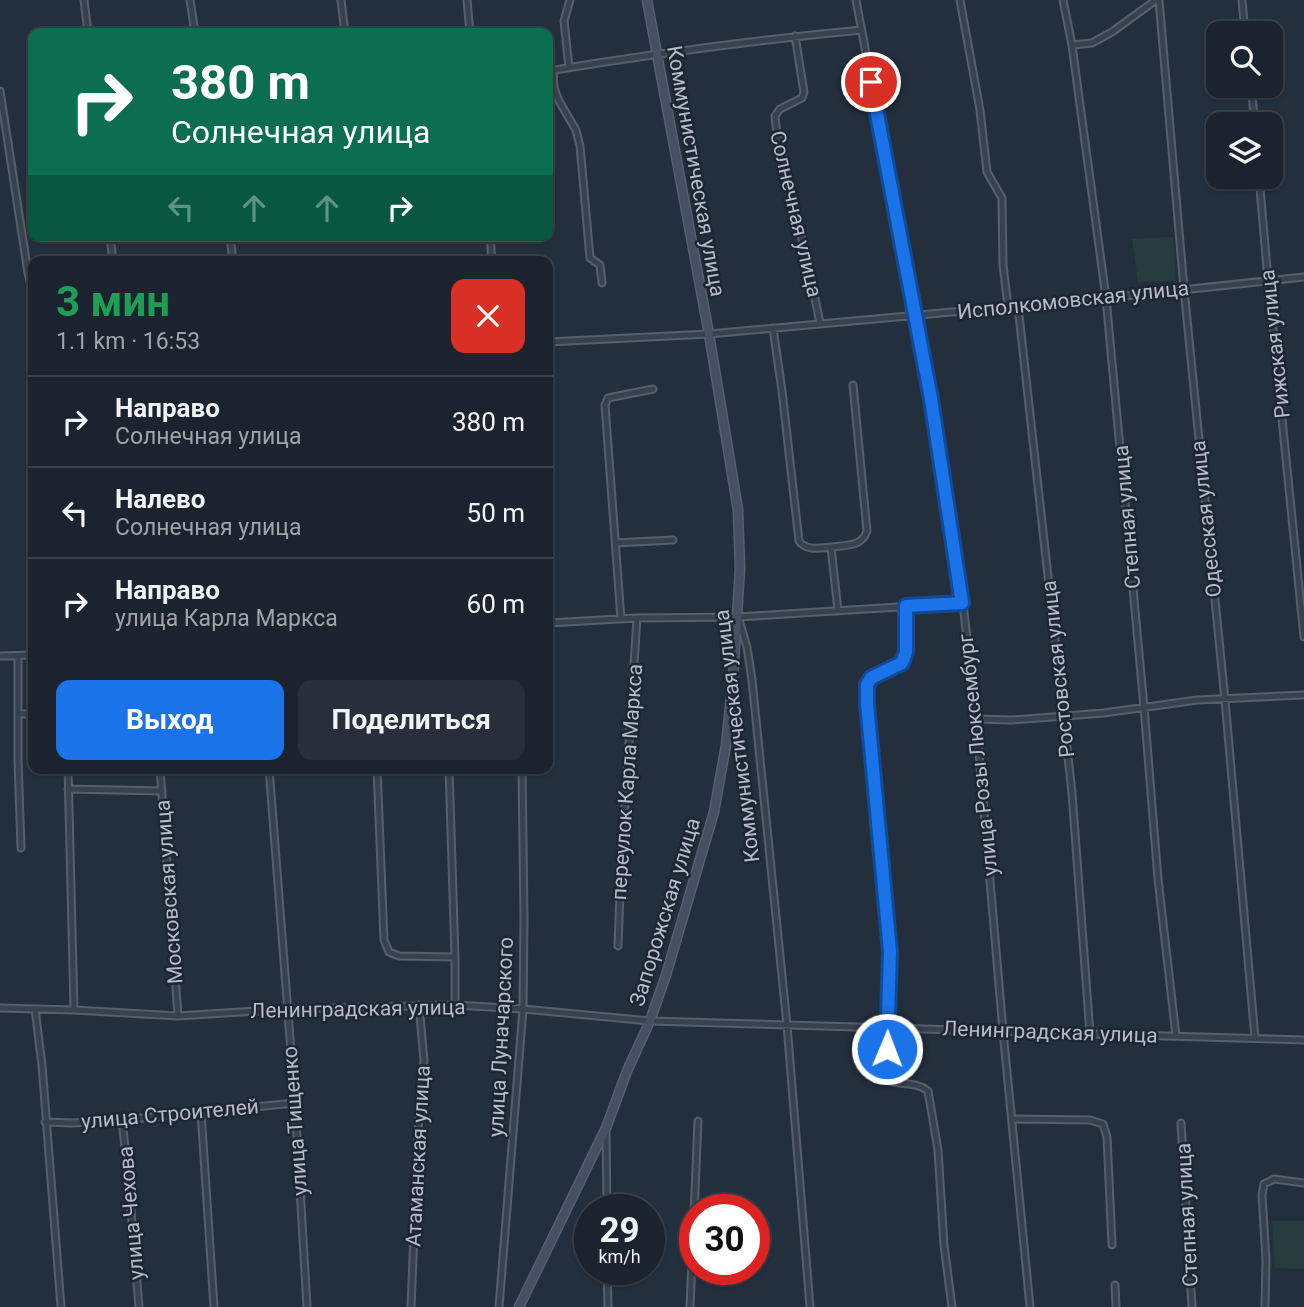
<!DOCTYPE html>
<html lang="ru">
<meta charset="utf-8">
<style>
:root{--surface:#1b232e;--page:#282f3a;--text:#f1f3f6;--muted:#a0a4aa;--line:#39404a;--accent:#1a73e8}
body{margin:0;font-family:Roboto,sans-serif;background:var(--page);color:var(--text);height:100vh;display:flex;flex-direction:column;font-size:26px;white-space:nowrap}
*{box-sizing:border-box;margin:0}
p{font-size:23px;color:var(--muted)}
.icon{flex:none;width:38px;height:38px;fill:none;stroke:currentColor;stroke-width:2;stroke-linecap:round;stroke-linejoin:round}
.map{position:relative;flex:1;overflow:hidden}
.drawer{position:absolute;left:28px;top:256px;width:525px;height:518px;display:flex;flex-direction:column;background:var(--surface);border-radius:14px;box-shadow:0 2px 5px #0004,0 0 0 2px var(--line)}
.drawer>*{flex:none}
.guide{position:absolute;left:28px;top:28px;width:525px;height:214px;border-radius:14px;box-shadow:0 2px 5px #0004,0 0 0 2px var(--line);background:#0b6e4f;color:#fff;overflow:hidden}
.fabs{position:absolute;left:1206px;top:21px;display:grid;gap:14px}
.fabs a{display:grid;place-items:center;width:77px;height:77px;border-radius:14px;background:var(--surface);box-shadow:0 2px 5px #0004,0 0 0 2px var(--line);font-size:35px}
.speed{position:absolute;left:574px;top:1194px;display:flex;gap:14px;font-size:35px;font-weight:700;text-align:center}
.speed>*{display:grid;place-content:center;width:91px;height:91px;border-radius:50%;background:var(--surface);box-shadow:0 2px 5px #0004,0 0 0 2px var(--line);line-height:1}
.speed small{font-size:18px;font-weight:400}
.speed .limit{border:10px solid #d22;background:#fff;color:#111}
.pin{position:absolute;display:grid;place-items:center;width:60px;height:60px;color:#fff;margin:-30px;border:4px solid #fff;border-radius:50%;box-shadow:0 2px 7px #0007}
.me{position:absolute;width:77px;margin:-38px;rotate:1deg;stroke-linejoin:round;filter:drop-shadow(0 0 5px #0008)}
.turn{display:flex;align-items:center;gap:24px;height:147px;padding:0 28px;font-size:32px}
.turn .icon{width:91px;height:91px;stroke-width:2.5}
.turn b{display:block;font-size:49px;line-height:60px}
.lanes{display:flex;align-items:center;height:66px;padding:0 28px;background:#0003;justify-content:center;gap:35px;direction:ltr}
.lanes .off{opacity:.35}
.round{display:grid;place-items:center;flex:none;width:74px;height:74px;border-radius:14px;background:var(--page)}
.overview{display:flex;align-items:center;justify-content:space-between;height:119px;padding:0 28px}
h1{font-size:42px;font-weight:700;line-height:52px;color:#1e9e55}
.button{display:flex;gap:14px;margin-top:auto;padding:14px 28px}
.button a{flex:1;height:80px;border-radius:14px;background:var(--accent);color:#fff;font-size:28px;font-weight:700;line-height:80px;text-align:center}
.button a+a{background:var(--page);color:var(--text)}
ul{padding:0;list-style:none}
li{display:flex;align-items:center;gap:21px;height:91px;padding:0 28px;border-top:2px solid var(--line)}
li div{flex:1}
li b{display:block;font-size:26px}
li em{font-style:normal}
.map>svg:first-child{display:block}
</style>
<div class="map">
<svg width="1304" height="1307" viewBox="0 0 1304 1307">
<rect width="100%" height="100%" fill="#242f3e"/>
<path fill="#263c3f" d="M1173 237 1176 281 1138 282 1132 239Z
M1272 1221H1304V1269L1275 1268Z"/>
<g fill="none" stroke-linecap="round" stroke-linejoin="round">
<defs>
<path id="minor" d="M84 0 88 33
M190 0 195 33
M341 0 345 33
M467 0 470 33
M856 0 931 399 963 603 976 719 1003 1031 1030 1307
M960 0 980 110 987 172 1002 198 1003 265 1008 307
M1063 0 1072 45 1106 298 1144 707 1158 879 1176 1036
M1159 0 1184 289 1225 700 1255 1038
M1242 0 1245 33
M795 36 804 92 802 98 780 109 775 116 776 127 810 274 820 323
M1072 45 1092 43 1112 32 1156 0
M569 67 564 21 570 0
M553 70 554 88 559 101 576 130 580 146 590 258 600 265 602 283
M548 71C652 54 756 40 861 30
M1251 86 1255 124
M0 91 28 273 33 294
M1259 177 1268 280 1304 637
M110 236 113 261
M230 236 233 261
M490 236 492 261
M1018 306 1072 793 1090 1034
M773 328 782 391 799 541C806 551 820 548 831 547
M548 342 709 334 1106 298 1304 277
M615 543 673 540
M906 606V652L902 663 871 678 868 685V703L890 952 886 1071 890 1081C905 1086 915 1081 928 1091L938 1150 944 1245 952 1307
M838 611 831 547C846 545 862 547 867 531L853 385
M621 619 605 405 608 398 653 389
M739 620 747 647 752 680 787 1025 810 1307
M548 623 637 618 738 617 963 603
M0 656 33 655
M18 656V760L21 848
M18 713 33 715
M976 719 1012 720 1104 713 1197 700 1304 695
M68 768 74 1010
M160 768 178 1016
M269 768 295 1103 307 1307
M377 768 384 940 389 952 399 956 455 957
M449 768 455 957V1005
M68 789 162 791
M618 946 621 866 637 618
M0 1008 74 1010 178 1016 288 1009 455 1005 523 1009 650 1021 1304 1040
M35 1009 42 1065 61 1307
M201 1112 214 1307
M1012 1119 1090 1120 1103 1124 1107 1137 1112 1245
M122 1120 128 1175 139 1307
M45 1122 72 1123 122 1120 295 1103
M1181 1123 1192 1307
M606 1131 607 1209
M607 1269 608 1307
M1115 1285 1116 1307
M411 1307 419 1110 424 1060 419 1005
M499 1307 523 1009 524 918 522 768
M690 1307 698 1121
M1265 1307 1266 1260 1262 1195 1264 1184 1274 1179 1304 1183"/>
<path id="secondary" d="M519 1307 606 1128 627 1071 650 1021 666 975 714 812 726 745 733 678 740 569 738 510 709 334 647 0"/>
</defs>
<use href="#minor" stroke="#565f6c" stroke-width="9"/>
<use href="#secondary" stroke="#565f6c" stroke-width="11"/>
<use href="#minor" stroke="#38414e" stroke-width="5"/>
<use href="#secondary" stroke="#465061" stroke-width="8"/>
</g>
<g fill="none" stroke-linecap="round" stroke-linejoin="round">
<defs>
<path id="route" d="M871 82 931 399 962 603 906 606V652L902 663 871 678 867 685V703L890 952 887 1049"/>
</defs>
<use href="#route" stroke="#114b97" stroke-width="18"/>
<use href="#route" stroke="#1a73e8" stroke-width="12"/>
</g>
<g text-anchor="middle" dominant-baseline="central" stroke-width="5" stroke-linejoin="round" paint-order="stroke">
<g font-size="21" fill="#b4bcc9" stroke="#1d2633">
<text transform="translate(696 171) rotate(80)">Коммунистическая улица</text>
<text transform="translate(796 214) rotate(77)">Солнечная улица</text>
<text transform="translate(1073 300) rotate(-6)">Исполкомовская улица</text>
<text transform="translate(1275 344) rotate(-96)">Рижская улица</text>
<text transform="translate(1127 517) rotate(-95)">Степная улица</text>
<text transform="translate(1206 519) rotate(-96)">Одесская улица</text>
<text transform="translate(1058 669) rotate(-96)">Ростовская улица</text>
<text transform="translate(737 736) rotate(-97)">Коммунистическая улица</text>
<text transform="translate(978 755) rotate(-96)">улица Розы Люксембург</text>
<text transform="translate(627 782) rotate(-86)">переулок Карла Маркса</text>
<text transform="translate(169 892) rotate(-94)">Московская улица</text>
<text transform="translate(665 912) rotate(-73)">Запорожская улица</text>
<text transform="translate(358 1009) rotate(-1)">Ленинградская улица</text>
<text transform="translate(1050 1032) rotate(2)">Ленинградская улица</text>
<text transform="translate(501 1037) rotate(-87)">улица Луначарского</text>
<text transform="translate(170 1114) rotate(-5)">улица Строителей</text>
<text transform="translate(295 1121) rotate(-94)">улица Тищенко</text>
<text transform="translate(418 1156) rotate(-87)">Атаманская улица</text>
<text transform="translate(131 1213) rotate(-95)">улица Чехова</text>
<text transform="translate(1187 1215) rotate(-93)">Степная улица</text>
</g>
</g>
</svg>
<div class="fabs">
<a><svg class="icon" aria-label="search" viewBox="0 0 24 24"><circle cx="10" cy="10" r="6"/><path d="M15 15l6 6"/></svg></a>
<a><svg class="icon" aria-label="layers" viewBox="0 0 24 24"><path d="M12 4l9 5-9 5-9-5zM3 14l9 5 9-5"/></svg></a>
</div>
<div class="speed"><div>29<small>km/h</small></div><div class="limit">30</div></div>
<div class="pin" style="left:871px;top:82px;background:#d93025"><svg class="icon" aria-label="arrive" viewBox="0 0 24 24"><path d="M6 21V4h12l-3 4 3 4H6"/></svg></div>
<svg class="me" style="left:887px;top:1049px" viewBox="-20 -20 40 40"><circle r="17" fill="#1a73e8" stroke="#fff" stroke-width="3"/><path d="M0-11L8 9 0 5-8 9z" fill="#fff"/></svg>
<div class="guide">
<div class="turn"><svg class="icon" aria-label="right" viewBox="0 0 24 24"><path d="M7 20v-9h11M14 6l5 5-5 5"/></svg><div><b>380 m</b>Солнечная улица</div></div>
<div class="lanes"><svg class="icon off" aria-label="left" viewBox="0 0 24 24"><path d="M17 20v-9H6M10 6l-5 5 5 5"/></svg><svg class="icon off" aria-label="ahead" viewBox="0 0 24 24"><path d="M12 20V5M6 11l6-6 6 6"/></svg><svg class="icon off" aria-label="ahead" viewBox="0 0 24 24"><path d="M12 20V5M6 11l6-6 6 6"/></svg><svg class="icon" aria-label="right" viewBox="0 0 24 24"><path d="M7 20v-9h11M14 6l5 5-5 5"/></svg></div>
</div>
<section class="drawer">
<div class="overview"><div><h1>3 мин</h1><p>1.1 km · 16:53</p></div><a class="round" style="background:#d93025;color:#fff"><svg class="icon" aria-label="close" viewBox="0 0 24 24"><path d="M6 6l12 12M18 6L6 18"/></svg></a></div>
<ul>
<li><svg class="icon" aria-label="right" viewBox="0 0 24 24"><path d="M7 20v-9h11M14 6l5 5-5 5"/></svg><div><b>Направо</b><p>Солнечная улица</p></div><em>380 m</em></li>
<li><svg class="icon" aria-label="left" viewBox="0 0 24 24"><path d="M17 20v-9H6M10 6l-5 5 5 5"/></svg><div><b>Налево</b><p>Солнечная улица</p></div><em>50 m</em></li>
<li><svg class="icon" aria-label="right" viewBox="0 0 24 24"><path d="M7 20v-9h11M14 6l5 5-5 5"/></svg><div><b>Направо</b><p>улица Карла Маркса</p></div><em>60 m</em></li>
</ul>
<div class="button"><a>Выход</a><a>Поделиться</a></div>
</section>
</div>
